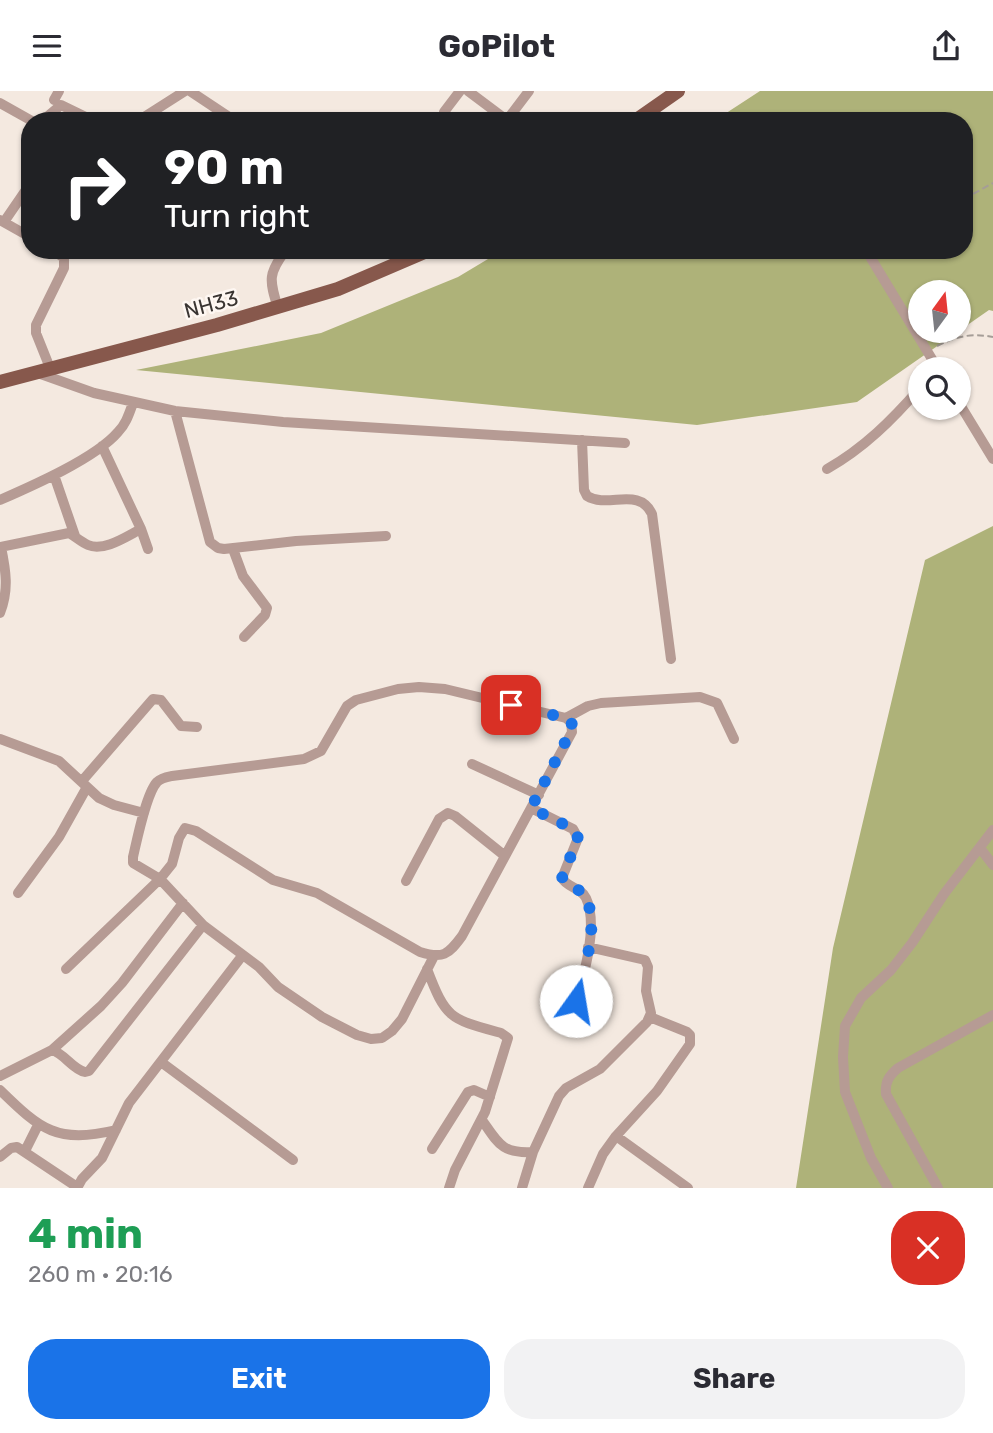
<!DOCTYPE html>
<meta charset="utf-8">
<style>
:root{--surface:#fff;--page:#f2f2f3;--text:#2b2b33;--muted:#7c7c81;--accent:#1a73e8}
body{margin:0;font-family:Rubik,sans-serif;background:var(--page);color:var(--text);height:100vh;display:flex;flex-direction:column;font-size:26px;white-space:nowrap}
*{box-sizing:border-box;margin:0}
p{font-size:23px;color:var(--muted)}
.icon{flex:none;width:38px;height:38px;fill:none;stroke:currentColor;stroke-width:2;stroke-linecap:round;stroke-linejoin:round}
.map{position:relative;height:1097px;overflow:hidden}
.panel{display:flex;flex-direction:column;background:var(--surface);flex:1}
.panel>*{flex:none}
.banner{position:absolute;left:21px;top:21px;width:952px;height:147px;border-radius:28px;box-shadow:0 2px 5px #0004;background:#202124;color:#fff;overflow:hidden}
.needle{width:46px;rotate:15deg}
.fabs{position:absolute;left:908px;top:189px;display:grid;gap:14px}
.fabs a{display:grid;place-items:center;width:63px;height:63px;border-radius:50%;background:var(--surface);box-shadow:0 2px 5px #0004;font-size:35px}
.pin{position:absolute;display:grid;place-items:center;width:60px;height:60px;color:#fff;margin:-30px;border-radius:14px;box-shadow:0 4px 10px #0006}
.me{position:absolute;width:77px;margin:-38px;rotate:13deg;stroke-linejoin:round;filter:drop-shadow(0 0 5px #0008)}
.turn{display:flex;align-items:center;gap:24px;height:147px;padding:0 28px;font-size:32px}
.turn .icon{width:91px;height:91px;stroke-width:2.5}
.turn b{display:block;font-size:49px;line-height:60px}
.round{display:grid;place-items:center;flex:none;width:74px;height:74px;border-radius:28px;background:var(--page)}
.headline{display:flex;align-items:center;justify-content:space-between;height:119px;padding:0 28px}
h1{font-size:42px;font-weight:700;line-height:52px;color:#1e9e55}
.primary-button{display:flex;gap:14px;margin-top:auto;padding:14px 28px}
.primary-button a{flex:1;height:80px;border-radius:28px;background:var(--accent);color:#fff;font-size:28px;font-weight:700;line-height:80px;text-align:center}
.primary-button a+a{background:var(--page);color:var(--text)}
header{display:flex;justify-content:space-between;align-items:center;height:91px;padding:0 28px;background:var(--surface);font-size:32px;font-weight:700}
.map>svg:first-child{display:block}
</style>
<header><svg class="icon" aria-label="menu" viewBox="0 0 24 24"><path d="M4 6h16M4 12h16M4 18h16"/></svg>GoPilot<svg class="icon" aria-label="share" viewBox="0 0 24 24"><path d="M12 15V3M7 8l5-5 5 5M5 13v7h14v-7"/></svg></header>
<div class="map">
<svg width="993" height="1097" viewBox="0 0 993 1097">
<rect width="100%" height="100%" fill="#f4e9e0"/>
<path fill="#aeb279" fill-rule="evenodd" d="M760 0H993V220L989 219 857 311 697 334 136 279 321 242 458 186 503 159H964V30H714ZM920 201H959V240H920Z
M993 435V1097H796L833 857 925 469Z"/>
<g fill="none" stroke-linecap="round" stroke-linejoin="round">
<path stroke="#a59d97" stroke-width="2" stroke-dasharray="7 3.5" stroke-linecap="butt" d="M964 108 993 92
M937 255C957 245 971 242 993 246"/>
<path stroke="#b69b94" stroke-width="10" d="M190 0 235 30
M468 0 508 30
M54 9 59 0
M0 12 32 30
M507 29 529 0
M42 30 61 14 94 30
M138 30 185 0
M443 30 444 21 460 0
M0 129 30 146
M4 131 30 93
M866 159 938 278
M278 217C269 189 268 182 286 159
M50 277 36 242V234L64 177V167L53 159
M35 281 94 302 175 320 283 331 625 352
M959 312 993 368
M175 320 210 451 218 457 224 458 296 450 386 445
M582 349 584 399 587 405C608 418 639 395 652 423L671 568
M102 355 141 438 148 458
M827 378C864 357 892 329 920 297
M54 384 75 445
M0 409C32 395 96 367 118 341 126 333 129 323 133 312
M0 456 69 442C76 446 81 451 88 454 104 461 127 445 141 438
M233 458 243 485 267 517 265 524 244 546
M0 522C9 499 6 480 1 456
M566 627 588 615 601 612 700 606 717 612 734 648
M0 648 59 670 99 707 114 714 144 722
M472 673 539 704
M82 690 153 608 161 609 181 635 197 636
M531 717 573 738 578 747 562 787C567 797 581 796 586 807 601 839 578 902 570 935
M980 757 993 774
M406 790 439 728 448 722 455 725 505 765
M18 802 59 746 87 696
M66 878 160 788 172 773 179 747 185 737 196 740 273 789 317 802 420 861C443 868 448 864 462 845L572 641 571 631 566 627 445 598 419 596 398 598 356 609 347 615 321 660 304 668 172 685C167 686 161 687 157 691 146 703 137 749 133 766V772L160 788 203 834 259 876 278 896 322 926 357 944 371 948 382 947 392 940 402 928 434 865
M427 878C446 928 450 928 501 942L508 947 485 1021 455 1079 449 1097
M52 959 101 915 122 892 183 812
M161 971 293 1069
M0 985 52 959C65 963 72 978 85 981L89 980 203 834
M0 999C41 1039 57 1053 116 1039
M482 1029C498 1052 502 1063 533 1061
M616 1045 688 1097
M432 1058 468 1001 474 999 490 1006
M25 1060 38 1034
M0 1066 11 1057 17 1056 77 1096
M77 1097 82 1088 102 1067 129 1012 242 865
M522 1097 533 1061 559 1005 566 997 600 978 647 931 651 922 646 900 648 876 645 869 588 856
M588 1097 603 1063 616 1045 657 1000 690 953V944L687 941 650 926
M888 1097 871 1067 845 1001 843 966 845 935 861 907 891 879 912 852 944 803 993 739
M938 1097 886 1003C885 990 889 985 898 977L993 924"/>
<path stroke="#87584c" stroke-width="14" d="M635 30 678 0
M0 291 217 234 338 198 429 159"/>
</g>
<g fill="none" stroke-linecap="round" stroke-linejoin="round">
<path stroke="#1a73e8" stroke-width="12" stroke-dasharray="0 21.6" d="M511 614 566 627 571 631 573 636 531 717 573 738 578 747 562 787C567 797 581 796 586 807 600 838 583 879 576 910"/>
</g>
<g text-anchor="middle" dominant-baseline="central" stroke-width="5" stroke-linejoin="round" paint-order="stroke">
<g font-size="21" fill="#3a3532" stroke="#fef7f2">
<text transform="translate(211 213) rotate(-15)">NH33</text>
</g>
</g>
</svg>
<div class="fabs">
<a><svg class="needle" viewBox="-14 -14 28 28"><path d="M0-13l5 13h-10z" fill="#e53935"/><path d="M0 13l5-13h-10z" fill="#7c7c81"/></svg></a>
<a><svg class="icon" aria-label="search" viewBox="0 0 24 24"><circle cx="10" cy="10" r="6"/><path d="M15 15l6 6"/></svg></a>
</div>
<div class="pin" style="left:511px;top:614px;background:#d93025"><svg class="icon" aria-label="arrive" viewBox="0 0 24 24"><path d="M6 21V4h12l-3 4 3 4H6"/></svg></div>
<svg class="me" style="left:576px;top:910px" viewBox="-20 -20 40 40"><circle r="19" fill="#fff"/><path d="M0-13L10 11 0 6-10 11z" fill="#1a73e8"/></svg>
<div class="banner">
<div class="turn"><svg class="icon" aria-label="right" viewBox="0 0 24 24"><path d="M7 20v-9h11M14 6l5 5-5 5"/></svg><div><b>90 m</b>Turn right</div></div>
</div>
</div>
<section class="panel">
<div class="headline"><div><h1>4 min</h1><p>260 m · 20:16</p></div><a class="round" style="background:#d93025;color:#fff"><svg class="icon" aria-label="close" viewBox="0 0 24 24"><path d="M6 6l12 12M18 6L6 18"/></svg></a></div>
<div class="primary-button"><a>Exit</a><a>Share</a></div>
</section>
